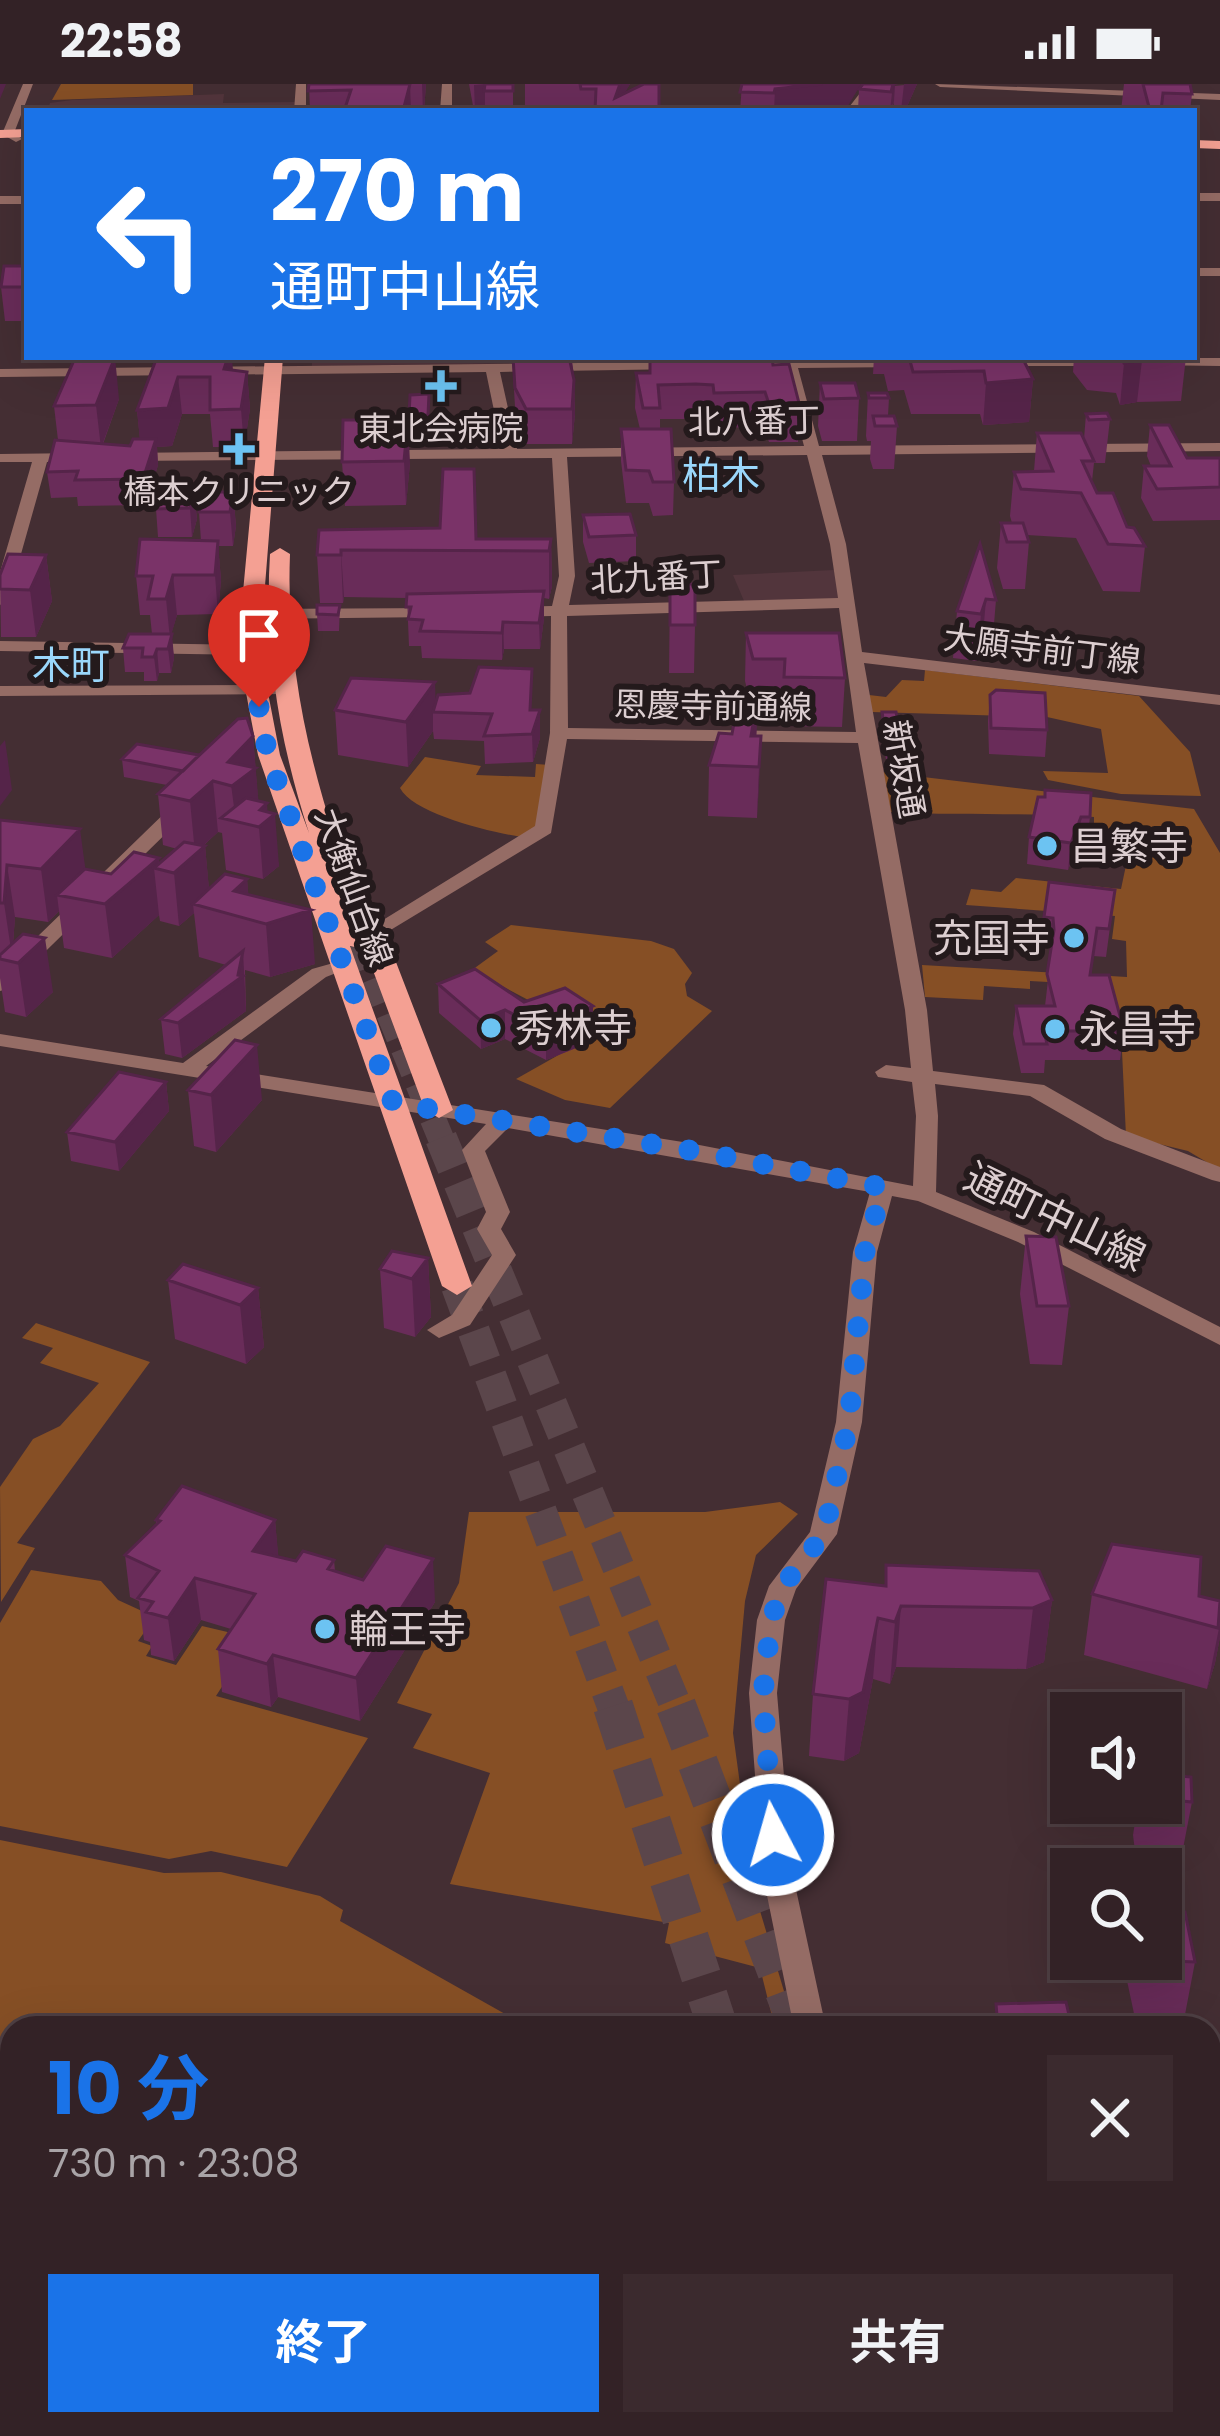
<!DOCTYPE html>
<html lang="ja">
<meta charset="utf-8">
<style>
:root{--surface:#332226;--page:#3b2a2e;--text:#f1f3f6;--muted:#a9a4a7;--line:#4e3f43;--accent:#1a73e8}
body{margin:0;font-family:Poppins,"Noto Sans JP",sans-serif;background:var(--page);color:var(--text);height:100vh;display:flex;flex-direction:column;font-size:45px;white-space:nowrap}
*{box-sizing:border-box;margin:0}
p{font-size:39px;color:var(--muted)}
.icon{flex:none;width:66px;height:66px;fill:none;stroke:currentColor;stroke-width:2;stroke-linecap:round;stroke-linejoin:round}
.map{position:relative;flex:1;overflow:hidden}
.side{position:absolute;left:0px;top:1932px;width:1221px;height:420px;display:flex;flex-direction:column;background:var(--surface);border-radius:36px 36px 0 0;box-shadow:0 12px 48px #0002,0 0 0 3px var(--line)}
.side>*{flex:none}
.banner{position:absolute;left:24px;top:24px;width:1173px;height:252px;border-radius:0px;box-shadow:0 12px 48px #0002,0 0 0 3px var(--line);background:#1a73e8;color:#fff;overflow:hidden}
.tools{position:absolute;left:1050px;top:1608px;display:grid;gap:24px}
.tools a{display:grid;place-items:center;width:132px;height:132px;border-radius:0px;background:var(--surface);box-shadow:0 12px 48px #0002,0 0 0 3px var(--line);font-size:60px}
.pin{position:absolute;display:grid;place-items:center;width:102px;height:102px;color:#fff;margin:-123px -51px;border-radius:50% 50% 50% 0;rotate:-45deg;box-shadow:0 0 12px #0007}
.pin .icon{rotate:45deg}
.me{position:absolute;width:132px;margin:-66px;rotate:354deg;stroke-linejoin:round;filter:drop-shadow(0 0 9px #0008)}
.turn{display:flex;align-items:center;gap:42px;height:252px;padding:0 48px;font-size:54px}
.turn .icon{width:156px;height:156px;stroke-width:2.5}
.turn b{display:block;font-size:84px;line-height:102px}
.round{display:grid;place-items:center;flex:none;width:126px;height:126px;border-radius:0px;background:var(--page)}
.overview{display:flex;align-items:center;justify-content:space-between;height:204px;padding:0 48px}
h1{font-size:72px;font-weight:700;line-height:90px;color:var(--accent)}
.primary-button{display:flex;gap:24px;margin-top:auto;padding:24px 48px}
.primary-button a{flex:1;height:138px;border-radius:0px;background:var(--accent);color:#fff;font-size:48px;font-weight:700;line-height:138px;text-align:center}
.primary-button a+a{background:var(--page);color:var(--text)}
.status{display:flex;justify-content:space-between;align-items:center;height:84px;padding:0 60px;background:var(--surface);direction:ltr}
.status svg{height:33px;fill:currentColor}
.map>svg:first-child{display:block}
</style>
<div class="status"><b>22:58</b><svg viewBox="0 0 49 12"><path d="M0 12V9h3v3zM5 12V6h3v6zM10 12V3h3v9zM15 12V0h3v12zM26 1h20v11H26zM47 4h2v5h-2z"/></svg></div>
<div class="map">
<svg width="1220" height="2352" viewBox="0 0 1220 2352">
<rect width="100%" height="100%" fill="#442e33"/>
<path fill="#52353c" d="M224 10 223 19 295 18 294 27H47L50 19 72 16Z
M312 273H780L781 276 312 282Z
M834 486 841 517H744L733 491Z"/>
<path fill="#864f25" d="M61 0H193V11L52 16Z
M925 586 1139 612 1190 668 1201 712 1121 710 1048 696 1043 687 1108 689 1101 645 1047 633 872 628 869 611 886 613 902 596 924 597Z
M425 673 481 682 476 691 535 693 536 680 550 681 539 743 528 754C498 750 414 731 400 704Z
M881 688 1194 725 1220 769V1086L1188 1067 1126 1052 1121 946 1102 901 1030 897V905L984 902 983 916 925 913 922 881 1127 893 1126 857 1112 855 1115 832 966 821 971 805 1001 808 1016 794 1121 805 1133 748 1094 743V733C1025 728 959 732 890 728Z
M511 841 651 857 674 865 692 889 685 900 687 912 712 927 610 1024 565 1016 516 995 594 951 472 886 498 867 485 858Z
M36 1239 150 1278 17 1459 35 1464 1 1518 0 1403 33 1355 60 1342 99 1299 40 1279 53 1264 22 1254Z
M780 1418 798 1430 756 1471 745 1517 733 1649 755 1810 795 1944H775L760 1884 665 1859 669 1839 450 1800 490 1689 413 1664 432 1630 397 1619 459 1499 469 1428H705Z
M31 1486 101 1497 118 1516 155 1533 138 1557 152 1562 146 1572 176 1581 202 1542 253 1554 216 1612 368 1654 287 1783 211 1767 169 1775 0 1742V1539Z
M0 1756 164 1789 221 1788 320 1812 343 1826 340 1837 530 1944H12V2290L0 2285Z
M1220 2238V2352H974L970 2340H1209V2239Z
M235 2340H833L835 2352H261Z"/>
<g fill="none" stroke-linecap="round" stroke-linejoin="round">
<path stroke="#5b464b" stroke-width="26" stroke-dasharray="26 12" stroke-linecap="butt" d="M360 859 442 1057"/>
<path stroke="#5b464b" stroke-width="32" stroke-dasharray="32 16" stroke-linecap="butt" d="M441 1054 677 1625
M457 1202 614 1625"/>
<path stroke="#5b464b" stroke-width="40" stroke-dasharray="40 21" stroke-linecap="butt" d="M613 1622 718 1944
M676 1622 799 1944
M943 2340 946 2352"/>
<path fill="#956c65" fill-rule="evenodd" d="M23 0H33L14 49 22 55 16 58 2 50Z
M296 0H306V27H294Z
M442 0H452V27H440Z
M867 0H878L858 27H846Z
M935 0 1220 10V16L940 3Z
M1194 109H1220V117H1194Z
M0 112H27V120H0Z
M1194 184H1220V192H1194Z
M781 273 906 275 913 279 906 283 798 284 819 362 1220 359V367L822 371 846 460 862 568 1220 611V621L864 579 927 926 933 987 1044 1001 1121 1045 1220 1083V1098L1212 1096 1105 1055 1030 1012 935 1000 938 1032 936 1108 1034 1148 1220 1243V1261L1018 1158 918 1117 892 1112 877 1168 862 1338 837 1450 796 1505 785 1536 777 1609 792 1787 826 1944H794L762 1787 749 1609 757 1536 769 1502 810 1448 836 1338 853 1168 870 1108 508 1044 485 1067 510 1128 501 1145 516 1171 470 1241 439 1254 427 1246 452 1231 492 1171 477 1145 486 1128 462 1066 486 1040 0 962V950L183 979 312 885 344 876 354 882 326 893 206 982 689 1059 913 1102 916 1032 912 998 878 993 875 988 886 981 911 984 905 926 858 659 567 655 551 749 379 853H365L362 849 535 742 550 649 551 532 512 533 504 528 512 523 552 522 559 492 552 374 124 377 117 373 124 369 502 365 486 288 0 293V285L678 278 685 282 683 285 500 288 517 365 804 362 784 285H742L735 281 742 277 782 276ZM807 371 830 460 838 514 569 521 575 492 567 373ZM839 524 856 648 568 644 567 532Z
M1156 274H1220V282L1151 281 1149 278Z
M994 275 1104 274 1111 278 1104 282H989V276Z
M84 369 91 373 89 376 47 378 8 516 0 521V488L32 378H0V370Z
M442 524 444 528 436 533 252 535 244 530 252 525Z
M0 557 252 561 261 566 252 571 0 567Z
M284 601 290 602V610L0 612V602Z
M183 716 192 722 190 726 7 905 0 907V889L176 718Z
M1220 2024V2052L1209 2053V2025Z
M838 2340H911L914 2352H842Z"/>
<path fill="#f4a093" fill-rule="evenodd" d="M27 45V53L0 54V46Z
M1194 56 1220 57V65L1194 64Z
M265 273H283L262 540 264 588 280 671 309 749C279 656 264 567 270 470L280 464 290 470C285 597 317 710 361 828L375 829 379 834 453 1026 439 1034 425 1026 365 865 350 862 472 1202 457 1211 442 1202 258 671 242 588 240 540Z"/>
</g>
<path fill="#692c59" d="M309 0H426L424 27H310Z
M469 0H513V27H474Z
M525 0H630L623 10 659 27H525Z
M742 0 845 27H740Z
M917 0 905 27H894V17L892 27H858L859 5Z
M1124 0H1190L1192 10 1190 27H1121Z
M27 182V237H5L1 203Z
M157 273 247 288 250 325 244 363H213L210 330H182L172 362 157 363 158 381 146 421 78 422 77 413 51 414 47 388 58 356 54 322 119 315 103 360 130 362 140 355 137 326Z
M512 273H772L773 281 800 323 798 358H769L764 343 714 344 712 335H660V345L674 398 673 431 653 432 649 419H626L621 377V345H640L635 324 636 289H649V275H572L574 296 575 330 572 360H526L516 339Z
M874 273H1022L1033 295 1029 338 983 341 980 330H911L904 306 888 307 884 290H873Z
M1074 273H1186L1181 317 1137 318 1120 321 1116 309 1087 306 1073 288Z
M820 299 859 314 857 357H822L818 342Z
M868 309 889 314 888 332 897 342 894 385H873L870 375 871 357H867L866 352Z
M429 310V361H410L409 332Z
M1086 330 1110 335 1105 379H1094L1092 397 1097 409 1127 443 1145 462 1140 508 1103 507 1076 454 1027 451 1029 458 1025 505H1003L997 484 1001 439H1012L1010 432 1014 388 1034 387 1037 349 1084 355Z
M343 336 410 379 406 421 345 422 342 378Z
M1150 341 1187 374H1220V436L1153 437 1141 414 1144 382H1151L1147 372Z
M194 407 197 435 192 453H158L156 425Z
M233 408 236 442 233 462H218L221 496 218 530 177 531 171 550 174 574 171 589H159L157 597H144V588H125L123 564 152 550 150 531H140L136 492 201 457 199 428Z
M583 431 636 451V477L589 479 583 458Z
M319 446 476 455H551L552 502 549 515 544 514V534L540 565H504L502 576 422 574 421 562H409L407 514 344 513 343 519H320L317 471Z
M980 460 996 516 992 564 982 563 977 577 953 574 957 527Z
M46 471 52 517 36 553H1L0 491Z
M670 500 695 541 694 589H669Z
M340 521 339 547H318L317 530Z
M746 549 845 594 842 643 782 642 783 623H757L756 652H761L757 734 708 732 709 681 732 650 749 613 745 597Z
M435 598V619L532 626 540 654 533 678 485 680 484 657 434 655 433 647 408 683 338 671 335 626Z
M990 611 1047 646 1045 673 989 670 988 637Z
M882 628 902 663 901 681H887L881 646Z
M253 652 258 717 268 728 279 782 263 795 226 786 222 749 218 748 203 762H205L209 806 247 795 248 810 315 880 270 893 245 886 246 927 182 974 165 970 161 935 226 881 199 873 194 829 179 842 160 837 159 831 112 874 64 864 59 827 48 838 15 833 13 860 53 908 26 933 5 928 0 894V736L85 785 111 790 159 780 177 765 163 761 158 710 167 701 124 693 122 675 199 671Z
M1038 713 1090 733 1087 760H1078L1068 786 1027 780 1029 753Z
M1115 806 1106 873 1093 872 1091 891 1124 947 1120 976H1045L1044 989H1021L1013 950 1016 922H1045L1051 870 1050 862 1041 861 1044 833Z
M438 900 524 918 593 922V951L576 959V964L546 976 505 955 481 965 439 929Z
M166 998 169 1027 119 1087 71 1077 67 1048Z
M188 1006 262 1016 216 1068 194 1062Z
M1026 1152 1069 1222 1062 1281 1030 1280 1020 1210Z
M428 1174 431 1233 415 1253 384 1244 380 1185Z
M168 1196 258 1204 264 1263 246 1280 175 1255Z
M156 1436H275L278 1473 296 1477 334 1476 335 1487 435 1518 360 1637 278 1613 271 1623 222 1608 218 1565 231 1545 201 1536 174 1577 151 1571 150 1558 144 1556 139 1517 130 1513 125 1471 156 1441Z
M886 1481 1052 1516 1044 1578 1026 1585 896 1583 890 1600 873 1595 859 1669 844 1677 809 1672 813 1610 885 1501Z
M1092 1510 1220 1517V1553L1215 1579 1207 1605 1084 1571Z
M1161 1690 1192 1718 1180 1780 1136 1775 1133 1751 1138 1719H1161Z
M1129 1875 1195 1878 1183 1941 1136 1939 1126 1892Z"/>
<path fill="#552449" d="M0 0H6L0 15Z
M410 0 411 27H403Z
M422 0H426L424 27H423Z
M485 0V27H475L474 1Z
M613 0H630L615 27Z
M822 0H861L845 27H774L775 5Z
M893 0H899L895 1 894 17 890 27Z
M904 0H917L905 27H901Z
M115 273 119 315 101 364 96 321Z
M228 273H232L234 301 224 285Z
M1142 276 1137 318 1120 321 1124 279Z
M247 288 250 325 244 363 241 325Z
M178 293 182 330 172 362 157 363 158 381 146 421 137 326Z
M1033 295 1029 338 983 341 986 299Z
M574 296 575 330 572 360V325Z
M408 336 410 379 406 421 404 377Z
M194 407 197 435 192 453 190 424Z
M233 408 236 442 233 462 230 428Z
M551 455 552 502 549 515V467Z
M218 457 221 496 218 530 215 491Z
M341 466 344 513 343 519 341 471Z
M46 471 52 517 36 553 30 506Z
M173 491 177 531 170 555 166 515Z
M544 507V534L540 565 539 539Z
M986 515 982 563 977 577 981 530Z
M503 538 504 565 502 576V549Z
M172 550 174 574 171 589 168 565Z
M157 565 159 589 157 597 154 573Z
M435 598 436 628H433V647L408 683 406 638Z
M758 613 756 662 751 652Z
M540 626V654L533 678 532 650Z
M253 652 260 735 236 738 228 678Z
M761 652 759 703 757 734 759 683Z
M5 656 12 706 0 722V662Z
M213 697 218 748 195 769 190 717Z
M267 719 268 735 275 730 279 782 263 795 259 743 260 726Z
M1081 733 1078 760 1068 786 1071 759Z
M80 745 87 797 57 811 59 827 48 838 41 785Z
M205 762 210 815 193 820 194 829 179 842 174 789Z
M159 774 160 786 154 784 159 831 112 874 105 820Z
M7 781 15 833 12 872 4 819Z
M247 795 251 836 234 807Z
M311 826 315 880 270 893 266 840Z
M45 854 53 908 26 933 18 879Z
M243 867 246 927 182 974 178 939 238 891Z
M593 922V951L576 959V964L546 976V947Z
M505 926V955L481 965 480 936Z
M257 961 262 1016 216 1068 211 1011Z
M166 998 169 1027 119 1087 115 1058Z
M428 1174 431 1233 415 1253 412 1195Z
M258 1204 264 1263 246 1280 240 1221Z
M275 1436 279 1478 253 1467Z
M433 1475 435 1518 360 1637 356 1594Z
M195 1494 201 1536 174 1577 168 1534Z
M1052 1516 1044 1578 1026 1585 1033 1524Z
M901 1522 896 1583 890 1600 895 1538Z
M878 1534 873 1595 859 1669 844 1677 849 1615Z
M1220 1539V1553L1215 1579 1207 1605Z
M273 1571 278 1613 271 1623 267 1580Z"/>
<path fill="#7a3368" stroke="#552449" stroke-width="3" d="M309 0H410L403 27H344L351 6 308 7Z
M485 0H513V7H484Z
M580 0H620L615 14 644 0H659V27H595L596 5H581Z
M742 0H822L775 5 774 9 740 8Z
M863 0H893L891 8 859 5Z
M1143 0H1190L1192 10 1163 9 1161 27H1150Z
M4 182H27V203H1Z
M115 273 96 321 54 322 75 274Z
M157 273H228L224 285 247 288 241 325 210 326V293H178L168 324 137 326Z
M513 273H569L574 296 572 325H526L515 304Z
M650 273H772L773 281 789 280 800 323H770L765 308 714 309 713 301 696 300 658 301 660 324H643L636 289H650Z
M909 273H1022L1033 295 986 299 984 287 913 288Z
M1122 273H1186L1187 275 1142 276 1124 279Z
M820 299H855L859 314 824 315Z
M868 309H887L889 314H869Z
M429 310 428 331 409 332 410 311Z
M1107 329 1110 335 1089 336 1086 330Z
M873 332H894L897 342H875Z
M343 336H408L404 377 342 378Z
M1150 341H1169L1187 374H1220V403L1157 405 1144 382H1171Z
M621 345H671L674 398H653L649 387 626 386Z
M1037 349H1081L1094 377H1082L1097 409H1113L1127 443 1134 444 1145 462 1108 460 1081 409 1021 405 1014 388 1053 387Z
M133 355H156L143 395 75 396 78 387 47 388 55 356 130 362Z
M443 385H474L476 455H551L549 467 341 466V471H317L319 446 440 444Z
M161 407H194L190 424 156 425Z
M202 408H233L230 428H199Z
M630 430 636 451 589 453 583 431Z
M1001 439H1023L1029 458H1007Z
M140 455 218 457 215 491H173L166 515H148L153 492H136Z
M980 460 996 516 986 515 981 530 957 527Z
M8 470 46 471 30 506 0 505V491Z
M670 500H695V541H670Z
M544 507 539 539 503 538 502 549 420 547 423 536 408 535 411 523H406L407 510Z
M317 521H340L338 531 317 530Z
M746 549H839L845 594 784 593 785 575H753Z
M129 550H172L168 565H157L154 573H142L143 564H123Z
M479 583 532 585 530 626H540L532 650 484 652 492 630 433 628 438 611 470 609Z
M351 594 435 598 406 638 335 626Z
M996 606 1045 609 1047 646 991 644 990 611Z
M739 612 758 613 751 652H761L759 683 709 681 719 649 732 650Z
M882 628H896L902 663H888Z
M247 634 253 652 228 678 256 684 232 702 213 697 190 717 158 710 238 635Z
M137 660 199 671 183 687 122 675Z
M1045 706 1091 709 1090 733H1081L1071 759 1029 753 1038 713H1045Z
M246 714 267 719 260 726 275 730 259 743 221 734Z
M0 736 80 745 41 785 7 781 4 819H0Z
M184 758 205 762 174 789 154 784Z
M134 768 159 774 105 820 57 811 85 785 111 790Z
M225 790 247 795 234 807 311 826 266 840 193 820Z
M1049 798 1115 806 1109 845 1097 844 1090 891H1109L1124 947H1044L1047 960H1024L1016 922H1055L1047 890 1054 846 1053 834 1044 833Z
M23 850 45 854 18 879 0 875V871Z
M243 867 238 891 243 892 178 939 161 935Z
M475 885 524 918 565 904 593 922 573 932 576 935 546 947 505 926 480 936 438 900Z
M235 956 257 961 211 1011 188 1006Z
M119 988 166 998 115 1058 67 1048Z
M1026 1152 1056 1153 1069 1222H1037Z
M392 1167 428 1174 412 1195 380 1185Z
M183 1180 258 1204 240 1221 168 1196Z
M182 1402 275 1436 253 1467 296 1477 303 1467 334 1476 328 1485 363 1496 386 1462 433 1475 356 1594 273 1571 267 1580 218 1565 255 1510 195 1494 168 1534 146 1528 153 1518 138 1514 159 1487 125 1471 160 1437 156 1436Z
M1112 1460 1201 1473 1199 1512 1220 1517 1218 1544 1092 1510Z
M886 1481 1039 1487 1052 1516 1033 1524 901 1522 895 1538 878 1534 863 1608 849 1615 813 1610 826 1495 886 1502Z
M1161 1690 1191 1693 1192 1718 1161 1715Z
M1185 1828 1195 1878 1148 1876 1161 1875V1829Z
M1066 1918 1072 1944H998L996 1920Z"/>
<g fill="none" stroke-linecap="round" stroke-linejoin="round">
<path stroke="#1a73e8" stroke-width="21" stroke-dasharray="0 37.8" d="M259 623 268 671 393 1019 689 1066 883 1103 865 1168 849 1338 824 1450 783 1502 771 1536 763 1610 773 1751"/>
</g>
<g fill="#6cc3f2" stroke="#241a1c" stroke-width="4.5">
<path d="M435 284h12v12h12v12h-12v12h-12v-12h-12v-12h12z"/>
<path d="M233 347h12v12h12v12h-12v12h-12v-12h-12v-12h12z"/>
<circle cx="1047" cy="762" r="12"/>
<circle cx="1074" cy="854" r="12"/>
<circle cx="491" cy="944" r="12"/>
<circle cx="1055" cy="945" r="12"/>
<circle cx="325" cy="1545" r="12"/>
</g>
<g text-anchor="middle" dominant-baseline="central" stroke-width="12" stroke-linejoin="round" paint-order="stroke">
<g font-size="33" fill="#dcced0" stroke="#241a1c">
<text transform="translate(754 337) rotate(-1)">北八番丁</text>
<text transform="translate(656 493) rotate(-3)">北九番丁</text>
<text transform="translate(1042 565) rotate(7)">大願寺前丁線</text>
<text transform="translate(713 622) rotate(1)">恩慶寺前通線</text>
<text transform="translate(904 685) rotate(80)">新坂通</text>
<text transform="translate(354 803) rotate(70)">大衡仙台線</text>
</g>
<g font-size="33" fill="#dcced0" stroke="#241a1c">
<text x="441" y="344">東北会病院</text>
<text x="239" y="407">橋本クリニック</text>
</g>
<g font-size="39" fill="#9ad7fb" stroke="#241a1c">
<text x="721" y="391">柏木</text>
<text x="71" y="581">木町</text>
</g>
<g font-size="39" fill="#dcced0" stroke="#241a1c" text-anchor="start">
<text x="1071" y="762">昌繁寺</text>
<text x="1050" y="854" text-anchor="end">充国寺</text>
<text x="515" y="944">秀林寺</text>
<text x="1079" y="945">永昌寺</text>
<text x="349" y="1545">輪王寺</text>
</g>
<g font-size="39" fill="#dcced0" stroke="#241a1c">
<text transform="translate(1055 1133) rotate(26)">通町中山線</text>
</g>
</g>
</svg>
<div class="tools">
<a><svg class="icon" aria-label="sound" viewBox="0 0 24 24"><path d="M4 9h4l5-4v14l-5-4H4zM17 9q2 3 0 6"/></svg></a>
<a><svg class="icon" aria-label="search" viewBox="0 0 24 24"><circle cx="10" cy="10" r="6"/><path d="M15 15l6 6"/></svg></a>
</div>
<div class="pin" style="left:259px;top:623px;background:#d93025"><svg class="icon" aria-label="arrive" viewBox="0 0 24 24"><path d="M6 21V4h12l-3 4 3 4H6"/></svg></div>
<svg class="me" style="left:773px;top:1751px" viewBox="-20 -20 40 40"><circle r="17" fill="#1a73e8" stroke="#fff" stroke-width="3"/><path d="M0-11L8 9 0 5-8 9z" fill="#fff"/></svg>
<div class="banner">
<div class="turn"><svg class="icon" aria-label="left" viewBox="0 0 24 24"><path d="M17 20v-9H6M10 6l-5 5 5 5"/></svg><div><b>270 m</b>通町中山線</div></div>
</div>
<section class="side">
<div class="overview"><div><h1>10 分</h1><p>730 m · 23:08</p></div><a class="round"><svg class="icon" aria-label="close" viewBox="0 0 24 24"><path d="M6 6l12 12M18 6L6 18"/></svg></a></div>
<div class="primary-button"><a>終了</a><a>共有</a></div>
</section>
</div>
